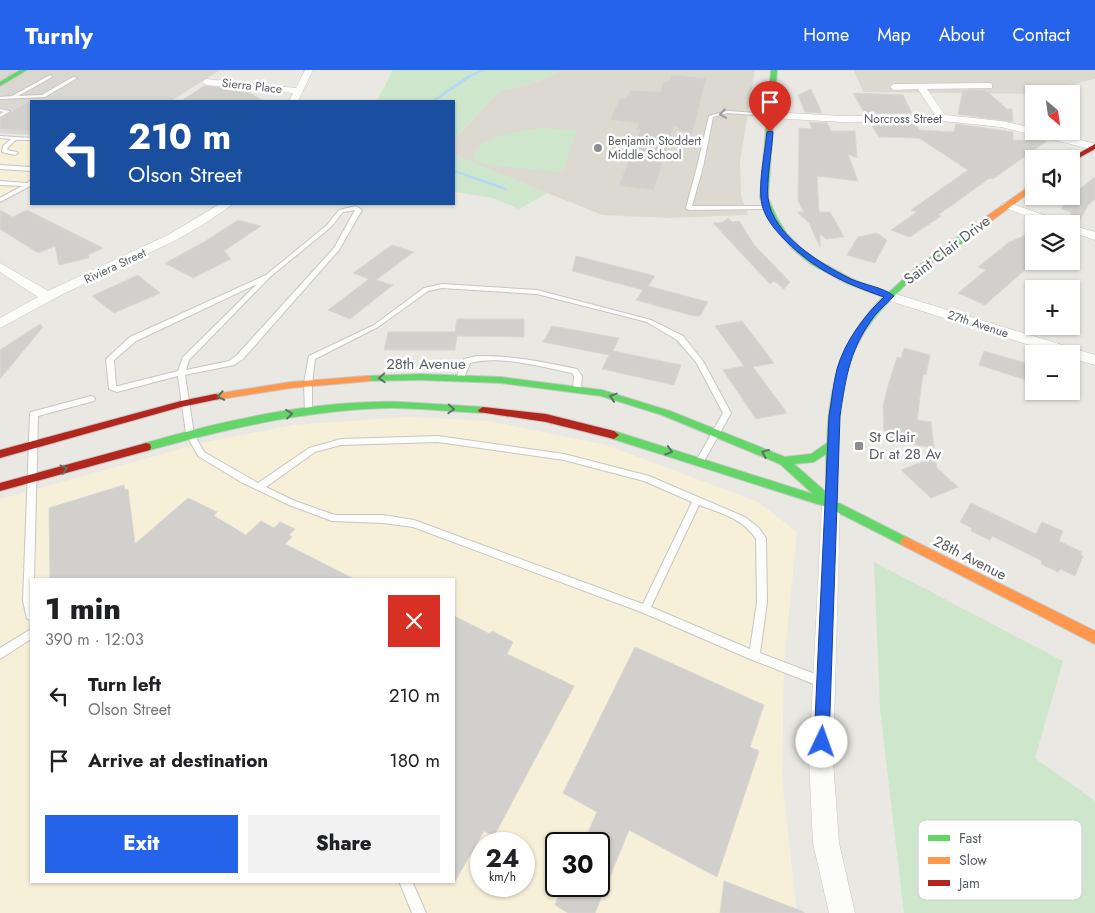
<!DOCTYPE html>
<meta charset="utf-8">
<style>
:root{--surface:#fff;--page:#f2f2f2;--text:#202124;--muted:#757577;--accent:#2563eb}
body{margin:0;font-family:Jost,sans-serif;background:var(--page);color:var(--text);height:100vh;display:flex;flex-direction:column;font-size:19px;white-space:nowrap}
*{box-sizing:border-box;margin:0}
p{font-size:16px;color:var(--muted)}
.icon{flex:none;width:28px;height:28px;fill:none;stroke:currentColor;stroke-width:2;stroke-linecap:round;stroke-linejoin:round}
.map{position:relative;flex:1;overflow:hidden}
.drawer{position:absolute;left:30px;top:508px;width:425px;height:305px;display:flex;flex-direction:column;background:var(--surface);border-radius:0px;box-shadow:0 1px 4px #0004}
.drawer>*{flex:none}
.guide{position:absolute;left:30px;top:30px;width:425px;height:105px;border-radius:0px;box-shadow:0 1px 4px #0004;background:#1a4fa0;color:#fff;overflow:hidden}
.needle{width:32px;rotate:151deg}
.controls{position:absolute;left:1025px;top:15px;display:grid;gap:10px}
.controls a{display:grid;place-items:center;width:55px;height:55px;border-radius:0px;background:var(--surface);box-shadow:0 1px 4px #0004;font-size:25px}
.speed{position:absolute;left:470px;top:762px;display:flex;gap:10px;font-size:25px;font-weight:700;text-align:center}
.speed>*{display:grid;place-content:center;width:65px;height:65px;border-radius:50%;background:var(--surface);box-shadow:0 1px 4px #0004;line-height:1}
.speed small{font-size:12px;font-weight:400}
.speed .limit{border:2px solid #111;border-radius:8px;background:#fff;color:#111}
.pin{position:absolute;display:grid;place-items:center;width:42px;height:42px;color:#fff;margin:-51px -21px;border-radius:50% 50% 50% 0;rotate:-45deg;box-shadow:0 0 5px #0007}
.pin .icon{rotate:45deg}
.me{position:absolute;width:55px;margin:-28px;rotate:3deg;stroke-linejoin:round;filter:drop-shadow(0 0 4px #0008)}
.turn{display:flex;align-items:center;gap:18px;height:105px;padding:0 15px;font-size:22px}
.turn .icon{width:65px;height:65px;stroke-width:2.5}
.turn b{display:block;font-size:35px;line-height:42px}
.round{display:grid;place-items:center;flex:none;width:52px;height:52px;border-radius:0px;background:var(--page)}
.head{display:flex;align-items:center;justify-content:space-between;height:85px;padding:0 15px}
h1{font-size:30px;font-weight:800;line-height:38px}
.primary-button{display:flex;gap:10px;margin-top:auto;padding:10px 15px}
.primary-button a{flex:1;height:58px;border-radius:0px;background:var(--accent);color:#fff;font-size:20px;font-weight:800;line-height:58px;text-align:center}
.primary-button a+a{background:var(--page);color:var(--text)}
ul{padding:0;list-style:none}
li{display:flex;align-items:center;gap:15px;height:65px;padding:0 15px}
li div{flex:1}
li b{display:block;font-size:19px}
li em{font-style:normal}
header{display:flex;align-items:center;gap:30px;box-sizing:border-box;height:70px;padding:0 25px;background:var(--accent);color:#fff}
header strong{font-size:24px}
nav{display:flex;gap:28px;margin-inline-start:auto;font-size:18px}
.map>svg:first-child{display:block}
</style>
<header>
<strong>Turnly</strong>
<nav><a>Home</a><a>Map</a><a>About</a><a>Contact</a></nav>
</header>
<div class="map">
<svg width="1095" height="843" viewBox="0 0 1095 843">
<rect width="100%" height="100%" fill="#eae8e2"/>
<path fill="#f6f0d9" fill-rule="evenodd" d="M0 67 31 69V111L0 131Z
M409 347 489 351 606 375 758 432 797 462 784 593 782 710 797 843H0V429L206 372 293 355ZM31 509H454V811H31ZM481 774H524V816H481ZM556 774H599V816H556Z"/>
<path fill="#d9d7d2" d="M0 0H220L171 31H31V65L0 63Z"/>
<path fill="#dcd9d1" d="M562 0H755L740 92 741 125 748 145 668 148 602 145 454 85V70L498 22 538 11Z
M854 0H1095V9L1030 24 863 22Z"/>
<path fill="#cee7cc" d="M393 0H562L538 11 498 22 454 70V31H377Z
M541 58 577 61 563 100 556 102 478 93 473 85 482 73 505 64Z
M454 85 548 123 519 139 493 128 454 122Z
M874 492 1063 591 1035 688 1095 731V843H904L880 639Z"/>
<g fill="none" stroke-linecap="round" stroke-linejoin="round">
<path fill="#b3d7f6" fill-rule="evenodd" d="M481 0H485L471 7 435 31H431L469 5Z
M454 100 507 118 508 119 505 120 454 102Z"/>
</g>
<path fill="#d1d0cc" stroke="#d9d7d2" d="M672 5 706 8 692 66 674 56 654 120 619 116 640 60H636L639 53 610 50 620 28 626 29 630 20 660 22 663 12 669 11Z
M204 16 244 20 264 31H181Z
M811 19 822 43 805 42 798 25Z
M963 20H985L1007 39H1012L1013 52 958 44Z
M853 23 903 25 912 43 865 44Z
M31 30V61L0 59V49Z
M809 52 827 53 831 61H855L857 88 848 84 858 111 817 106 819 142H830L844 167 826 169 820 164V177L809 153 797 142H804L798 131 799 58 812 59Z
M916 53 919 60 954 62 956 54 1013 62V70L1047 71 993 109 990 108 938 145 941 146 910 167 891 160 917 142 911 140 968 100 919 68 879 67 871 54Z
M1095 107V129L1088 135 1077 155 1071 153V142L1061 139 1067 129Z
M0 140 13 147 27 140 103 178 88 185 89 188 59 195 55 176 38 183 0 159Z
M728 148 732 152 739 151 755 176 790 212 784 219 774 211 770 214 713 153 723 152Z
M238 150 261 156 224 181 231 189 193 208 165 193 204 172Z
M1034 161V192L985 235 958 223 986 200 978 197 1008 173Z
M877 163 887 170 875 193 847 185 858 167Z
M392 175 414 182 376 210 393 215 350 249 328 240 369 209 353 203Z
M576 186 655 206 648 216 708 232 700 246H694L636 230 643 220 572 201Z
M138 205 160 223 114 243 92 226Z
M457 249H524V267L457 266 455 280H384L388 262H455Z
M742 251 774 293 753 297 787 343 756 349 723 300 744 296 715 256Z
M40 254 43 257 0 309V280Z
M552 256 619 268 613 281 681 295 674 315 602 299 609 285 543 272Z
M904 278 930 285 926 305 923 304 917 350 931 352 934 378 889 370 888 361H884L883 337 888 316 897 287 901 288Z
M984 281 1033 295 1029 311 979 295Z
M935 387 937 398 958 417 931 428 901 400Z
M124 415 125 420 128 419 135 474 188 428 217 442 214 446 246 465 261 451 274 458 280 452 295 459 289 465 292 467 285 474 354 509H50L49 438Z
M971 433 1036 464 1042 452 1063 461 1059 471 1082 482 1081 485 1083 486 1075 506 1060 499 1058 502 1041 494 1042 491 992 466 990 470 971 461 972 458 960 452Z
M454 546 490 564 492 561 513 572 507 584 574 616 494 766 484 761 454 813Z
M635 577 764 635 750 677 759 681 717 807 629 760 595 843H568L555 835 563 816H599V774H583L597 742 563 723Z
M724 811 804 842V843H720Z"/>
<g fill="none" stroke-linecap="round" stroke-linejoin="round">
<defs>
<path id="lane" d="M50 5 52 7 18 26 42 25 73 7 77 8 45 27 0 29V27L12 26Z
M0 39 9 41V42L0 47V44L3 42 0 41Z
M727 41 771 44 773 45 771 46 727 43 713 47 703 97 692 136H766L769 138 768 139 689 140 686 138 697 97 709 46Z
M0 66 31 68V70H16L8 77 7 80 17 82 18 83 15 85 2 82 3 76 11 69 0 68Z
M0 95 31 97V101L0 99Z
M31 110 30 116 0 132V128L22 116 0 115V111L27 113Z
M356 136 362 140 339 180 243 289 234 295 185 305 194 364 204 382 258 413 309 378 341 369 438 366 564 384 649 406 745 447 759 458 764 465 766 468 767 532 760 583 828 609 829 613 828 617 824 618 750 589 641 542 413 457 383 453 332 451 289 435 241 412 198 386 186 364 178 306 117 322 109 319 106 289 130 267 266 205 327 155 339 140ZM355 140 334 178 237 285 229 291 186 300 189 290 270 207 331 157 343 142ZM257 214 183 287 178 301 118 316H116L114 290 136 271ZM438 372 564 390 644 411 692 432 643 534 414 450 383 445H335L295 431 266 417 315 382 341 375ZM699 435C720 443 744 449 756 469L757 532 750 579 651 537Z
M442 214 537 220 651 250 683 266 703 291 731 343 703 393 700 394 696 391 723 343 696 292 677 270 647 252 537 224 442 218 428 221 378 257 315 289 312 313V342L308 345 305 344 304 313 309 286 374 255 424 218Z
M477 286C510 285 544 292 577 299L582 306 581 319 577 322 573 319 574 306 572 303C540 297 502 285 470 293L463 310H457L456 308 464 289Z
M91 326 94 327 95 329 94 331 38 346 34 509H31V550L27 549 23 531 30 344 31 342Z
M31 559V569L0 589V578Z
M399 811H412L426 843H412Z"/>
<path id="street" d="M305 0H313L298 31H289L293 23 206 15 202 12 206 9 296 18Z
M989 13 992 14V18L927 19 945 45 1001 51 1034 58V61H1048L1095 74V80L1001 57 942 51 842 52 771 48 766 45 771 42 842 46 935 45 918 19 894 20 890 17 894 14Z
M1007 132 1064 152 1066 154H1048L1003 137 1001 135Z
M220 134H233L204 154 176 170 61 225 0 258V248L38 227 0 202V193L48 221 168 165Z
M1071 155 1095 162V170L1071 162Z
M889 222 1095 285V295L1071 288V284H1058L884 229 882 226Z
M831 427 837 429 840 434 833 691 839 773 855 843H829L813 773 809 691 822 434 825 429Z"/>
<path id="fast" d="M20 0H27L0 16V12Z
M771 0H777L768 128 777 148 787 164 801 178 817 190 852 209 888 223 917 197 980 151 987 153C969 171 940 186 919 203 830 278 839 326 837 432L910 469 912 472 910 475H902L827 437 610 368 609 365 614 361 813 424 780 394 662 345 601 326 501 313 420 310 364 311 362 309 364 307 367 306 420 304 501 307 602 320 670 341 785 387 811 384 827 373C828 318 842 267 883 227L846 213 811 194 795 181 782 167 769 148 760 128ZM826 384V422L794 394 814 392Z
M402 332 483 337 488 340 483 343C453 342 422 338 392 338 309 339 226 359 146 381L141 377 142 374C225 350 315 330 402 332Z"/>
<path id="slow" d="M1034 113V119L986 155H980V151Z
M367 306 370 307 372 309 370 311 291 318 215 330 210 327 215 324 291 312Z
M906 467 1095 561V574L902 475 900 472 902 469Z"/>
<path id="jam" d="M1095 74V79L1073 91 1071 92V89H1069Z
M215 324 219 325 220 327 219 329 181 337 0 388V380L181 331Z
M483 337 546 344 614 361 619 365 614 369 546 352 479 342 478 340Z
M146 373 150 374 151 377 150 380 0 421V413Z"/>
</defs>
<use href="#lane" stroke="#c6c6c5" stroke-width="2"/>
<use href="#street" stroke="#c6c6c5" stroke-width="1"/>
<use href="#fast" stroke="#c7c7c6" stroke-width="2"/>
<use href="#slow" stroke="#c7c7c6" stroke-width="2"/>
<use href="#jam" stroke="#c7c7c6" stroke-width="2"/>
<use href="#lane" fill="#fcfcfb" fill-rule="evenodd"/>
<use href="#street" fill="#fcfcfb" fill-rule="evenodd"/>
<use href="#fast" fill="#63d668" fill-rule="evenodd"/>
<use href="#slow" fill="#ff974d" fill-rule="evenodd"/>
<use href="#jam" fill="#b3261e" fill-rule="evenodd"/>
</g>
<defs><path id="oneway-chevron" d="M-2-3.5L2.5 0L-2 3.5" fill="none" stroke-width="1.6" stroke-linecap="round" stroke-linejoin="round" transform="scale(1.25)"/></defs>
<use stroke="#9a9c9f" href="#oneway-chevron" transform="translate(723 44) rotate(172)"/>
<g stroke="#5a7463">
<use href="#oneway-chevron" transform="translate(382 308) rotate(177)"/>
<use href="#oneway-chevron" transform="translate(221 326) rotate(169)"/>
<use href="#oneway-chevron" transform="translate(613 327) rotate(-162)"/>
<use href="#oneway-chevron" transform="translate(451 339) rotate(3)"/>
<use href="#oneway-chevron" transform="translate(289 344) rotate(-6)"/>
<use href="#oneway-chevron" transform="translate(669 381) rotate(17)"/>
<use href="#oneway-chevron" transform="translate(765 383) rotate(-157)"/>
<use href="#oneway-chevron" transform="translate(64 399) rotate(-15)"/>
</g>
<path fill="#2563eb" stroke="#184099" d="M770 61 773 62C772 80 766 112 768 128 772 165 821 194 851 209 864 215 883 217 894 226 888 233 881 238 875 245 850 278 846 306 840 346L829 672 827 677 822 679 816 677 814 672 829 346C832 330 833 314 837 299 845 271 864 246 884 227 844 213 815 200 785 170 774 159 762 145 761 128 759 108 765 83 767 62Z"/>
<g fill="#8b8d8f" stroke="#fff" stroke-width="2">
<circle cx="598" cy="78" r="5"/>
<rect x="854" y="371" width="10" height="10" rx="2.5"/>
</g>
<g text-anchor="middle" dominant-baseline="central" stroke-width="5" stroke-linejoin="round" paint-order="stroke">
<g font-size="12" fill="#585c62" stroke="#fff">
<text transform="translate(252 16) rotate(6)">Sierra Place</text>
<text x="903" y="49">Norcross Street</text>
<text transform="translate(115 196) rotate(-25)">Riviera Street</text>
<text transform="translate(978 254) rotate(18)">27th Avenue</text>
</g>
<g font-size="12" fill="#585c62" stroke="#fff" text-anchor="start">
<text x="608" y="71">Benjamin Stoddert<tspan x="608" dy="14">Middle School</tspan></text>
</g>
<g font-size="15" fill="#585c62" stroke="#fff">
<text transform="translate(947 180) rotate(-37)">Saint Clair Drive</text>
<text x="426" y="294">28th Avenue</text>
<text transform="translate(970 488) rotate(27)">28th Avenue</text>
</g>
<g font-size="15" fill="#585c62" stroke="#fff" text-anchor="start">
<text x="869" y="367">St Clair<tspan x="869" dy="17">Dr at 28 Av</tspan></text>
</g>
</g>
<rect x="918" y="750" width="164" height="80" rx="8" fill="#fff" stroke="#cdced0" stroke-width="1"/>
<rect x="928" y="765" width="22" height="6" fill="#63d668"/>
<rect x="928" y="787" width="22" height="7" fill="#ff974d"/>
<rect x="928" y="810" width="22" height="6" fill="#b3261e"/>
<g font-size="14" fill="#585c62">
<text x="959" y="773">Fast</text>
<text x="959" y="795">Slow</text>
<text x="959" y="818">Jam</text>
</g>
</svg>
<div class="controls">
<a><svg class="needle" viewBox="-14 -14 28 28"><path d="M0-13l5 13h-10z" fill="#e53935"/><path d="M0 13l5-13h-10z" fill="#757577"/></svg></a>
<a><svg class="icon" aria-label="sound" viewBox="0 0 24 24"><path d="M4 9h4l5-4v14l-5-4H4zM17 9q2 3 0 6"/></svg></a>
<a><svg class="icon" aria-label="layers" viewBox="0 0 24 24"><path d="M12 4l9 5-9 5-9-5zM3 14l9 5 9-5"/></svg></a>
<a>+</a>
<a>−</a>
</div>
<div class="speed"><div>24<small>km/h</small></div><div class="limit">30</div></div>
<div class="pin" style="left:770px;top:62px;background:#d93025"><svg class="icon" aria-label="arrive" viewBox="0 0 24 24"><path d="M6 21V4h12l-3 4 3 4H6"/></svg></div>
<svg class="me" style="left:822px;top:672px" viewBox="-20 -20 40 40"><circle r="19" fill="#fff"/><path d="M0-13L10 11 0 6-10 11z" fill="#2563eb"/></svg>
<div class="guide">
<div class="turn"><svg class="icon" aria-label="left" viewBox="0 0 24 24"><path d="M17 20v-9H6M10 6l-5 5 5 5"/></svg><div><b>210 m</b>Olson Street</div></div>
</div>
<section class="drawer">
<div class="head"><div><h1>1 min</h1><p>390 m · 12:03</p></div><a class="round" style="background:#d93025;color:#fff"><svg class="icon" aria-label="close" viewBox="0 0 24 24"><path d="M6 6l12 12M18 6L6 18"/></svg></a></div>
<ul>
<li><svg class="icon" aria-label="left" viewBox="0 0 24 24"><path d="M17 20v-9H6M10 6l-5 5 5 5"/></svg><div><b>Turn left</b><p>Olson Street</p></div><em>210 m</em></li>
<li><svg class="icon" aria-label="arrive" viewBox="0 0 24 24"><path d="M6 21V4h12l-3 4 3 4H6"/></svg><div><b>Arrive at destination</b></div><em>180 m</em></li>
</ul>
<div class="primary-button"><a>Exit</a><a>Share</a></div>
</section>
</div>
